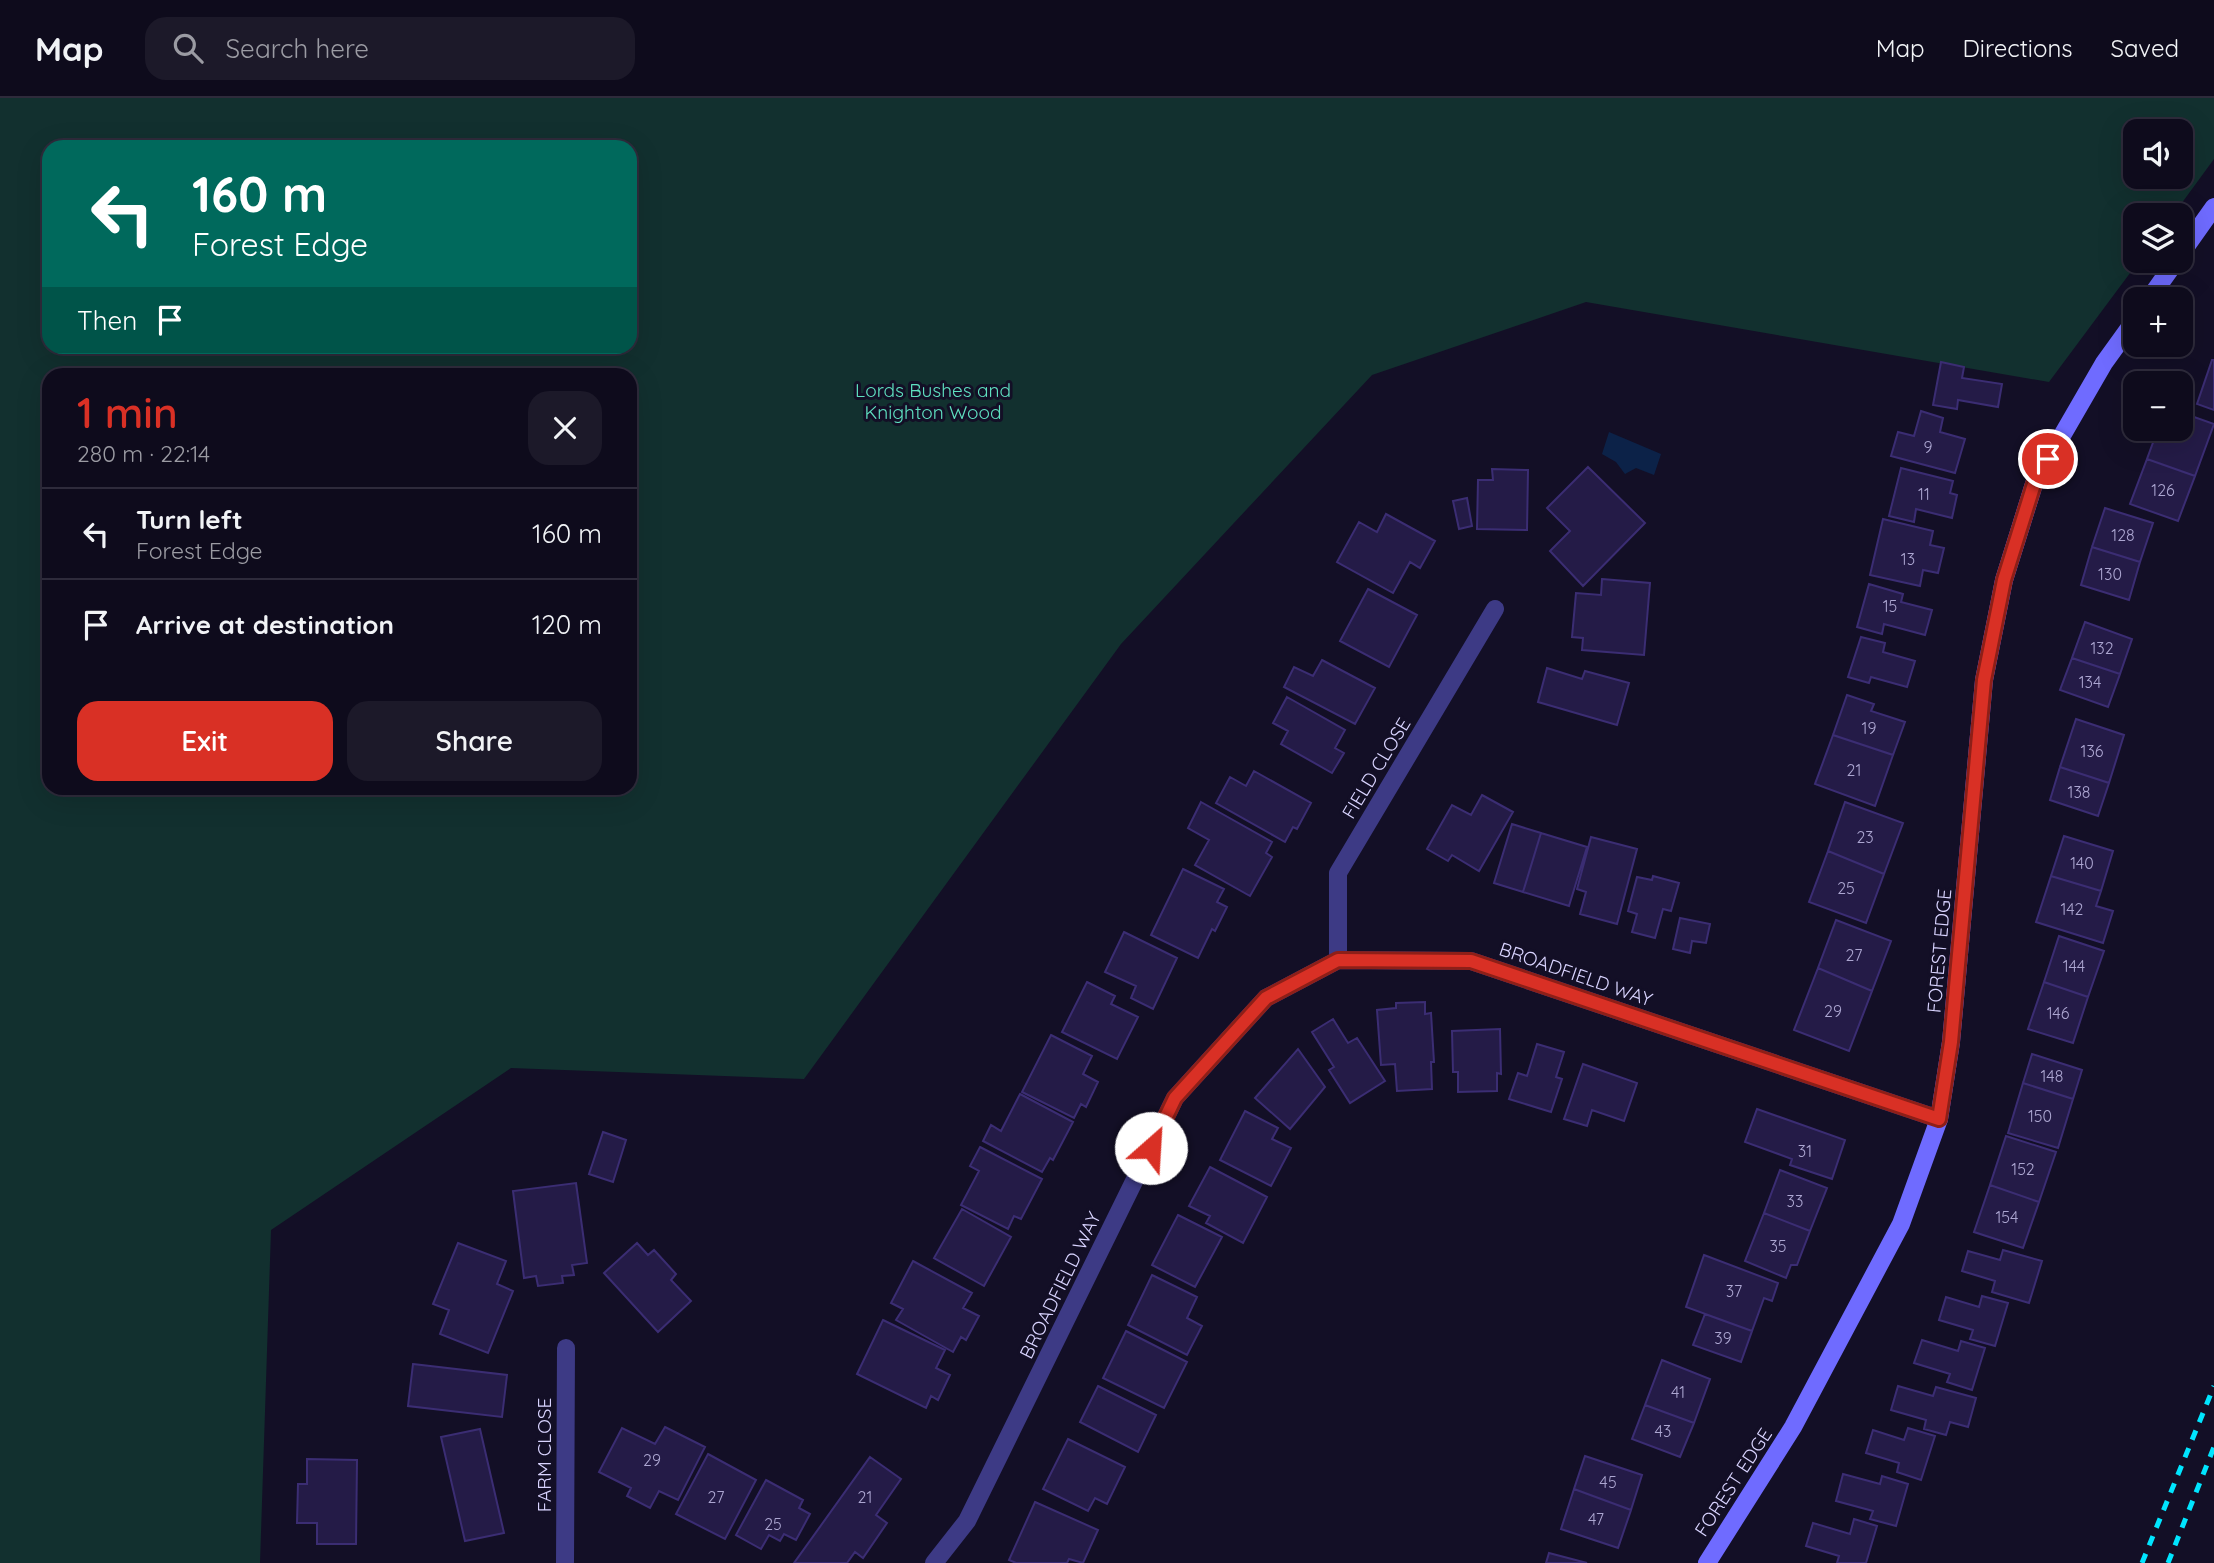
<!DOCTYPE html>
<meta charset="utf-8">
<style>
:root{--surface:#0e0b1c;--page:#1c1929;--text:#f1f3f6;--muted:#9b9ba3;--line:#2e2b3b;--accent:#d93025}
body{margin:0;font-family:Quicksand,sans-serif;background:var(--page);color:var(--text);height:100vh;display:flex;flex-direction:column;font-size:26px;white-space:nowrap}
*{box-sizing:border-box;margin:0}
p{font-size:23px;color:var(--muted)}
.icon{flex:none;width:38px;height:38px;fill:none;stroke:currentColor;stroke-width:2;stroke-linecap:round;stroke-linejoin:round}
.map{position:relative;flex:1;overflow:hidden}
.details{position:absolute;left:42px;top:270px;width:595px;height:427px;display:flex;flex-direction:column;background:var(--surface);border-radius:21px;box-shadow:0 7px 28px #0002,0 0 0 2px var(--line)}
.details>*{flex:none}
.guide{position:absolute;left:42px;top:42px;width:595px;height:214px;border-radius:21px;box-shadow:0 7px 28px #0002,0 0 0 2px var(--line);background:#00695c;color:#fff;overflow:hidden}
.buttons{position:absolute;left:2123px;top:21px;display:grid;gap:14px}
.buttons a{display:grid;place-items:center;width:70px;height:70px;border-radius:14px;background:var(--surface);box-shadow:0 7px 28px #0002,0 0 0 2px var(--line);font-size:35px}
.pin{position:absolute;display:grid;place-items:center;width:60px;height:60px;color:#fff;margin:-30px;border:4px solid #fff;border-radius:50%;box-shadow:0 2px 7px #0007}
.me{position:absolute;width:77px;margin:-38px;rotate:26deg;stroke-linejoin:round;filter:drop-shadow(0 0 5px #0008)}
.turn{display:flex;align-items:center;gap:24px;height:147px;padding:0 35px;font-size:32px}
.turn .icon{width:91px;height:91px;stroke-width:2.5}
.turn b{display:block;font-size:49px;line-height:60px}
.then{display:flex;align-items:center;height:66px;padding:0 35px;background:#0003;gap:14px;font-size:26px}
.round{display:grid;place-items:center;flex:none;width:74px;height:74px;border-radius:21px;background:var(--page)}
.head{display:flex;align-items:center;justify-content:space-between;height:119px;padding:0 35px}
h1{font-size:42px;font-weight:600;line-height:52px;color:var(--accent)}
.primary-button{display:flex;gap:14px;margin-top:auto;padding:14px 35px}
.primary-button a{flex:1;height:80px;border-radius:21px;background:var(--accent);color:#fff;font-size:28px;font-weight:600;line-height:80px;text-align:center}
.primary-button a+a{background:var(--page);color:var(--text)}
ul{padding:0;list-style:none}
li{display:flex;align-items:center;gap:21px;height:91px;padding:0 35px;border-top:2px solid var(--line)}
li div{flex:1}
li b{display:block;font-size:26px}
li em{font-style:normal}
header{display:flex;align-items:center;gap:42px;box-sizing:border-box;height:98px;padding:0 35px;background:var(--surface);border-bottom:2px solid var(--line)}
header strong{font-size:33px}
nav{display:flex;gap:38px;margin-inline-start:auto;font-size:24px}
.search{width:490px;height:63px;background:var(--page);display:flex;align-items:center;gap:18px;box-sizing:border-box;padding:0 24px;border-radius:21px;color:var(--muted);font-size:26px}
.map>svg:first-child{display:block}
</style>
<header>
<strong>Map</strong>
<div class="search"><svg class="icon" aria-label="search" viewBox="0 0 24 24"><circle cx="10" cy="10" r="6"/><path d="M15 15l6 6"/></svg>Search here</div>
<nav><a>Map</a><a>Directions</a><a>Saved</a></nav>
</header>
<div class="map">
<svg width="2214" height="1465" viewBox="0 0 2214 1465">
<rect width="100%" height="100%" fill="#130f26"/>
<path fill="#12302f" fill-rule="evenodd" d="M0 0H2214V61L2173 117H2135V163H2139L2049 284 1586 204 1372 277 1121 546 804 981 511 970 271 1132 260 1465H0ZM2135 33H2180V79H2135ZM49 49H630V248H49ZM49 276H630V690H49Z"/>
<path fill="#0c2248" d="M1609 334 1661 356 1654 377 1636 370 1625 376 1616 364 1602 356Z"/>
<path fill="#241b47" stroke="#3b2d73" stroke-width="2" d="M2212 262H2214V312L2197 306Z
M1941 264 1964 269 1962 280 2002 286 1998 309 1958 302 1957 311 1933 307Z
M1921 313 1943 320 1940 334 1965 341 1955 375 1891 358 1898 334 1914 338Z
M2180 314 2214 326 2195 378 2147 361 2158 331H2180Z
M2147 361 2195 378 2178 423 2130 406Z
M1588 369 1645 425 1583 488 1550 453 1570 433 1547 410Z
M1901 370 1953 383 1950 395 1957 397 1952 420 1916 411 1914 424 1889 418Z
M1492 371 1528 372 1527 432 1477 431 1478 382H1493Z
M1467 400 1472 428 1459 431 1453 403Z
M2105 410 2153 425 2140 464 2092 449Z
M1386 416 1435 443 1420 470 1410 464 1393 495 1337 464 1359 424 1377 434Z
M1883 421 1933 433 1930 447 1944 450 1938 475 1923 472 1920 488 1870 477Z
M2092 449 2140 464 2129 502 2081 487Z
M1602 481 1650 485 1644 557 1582 552 1583 540 1572 539 1576 495 1601 497Z
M1869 486 1903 496 1901 504 1932 512 1925 537 1884 526 1882 536 1857 529Z
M1368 491 1417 517 1389 569 1340 543Z
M2085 524 2132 541 2120 576 2072 560Z
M1861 539 1885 545 1883 554 1915 563 1907 589 1871 579 1869 585 1848 579Z
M2072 560 2120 576 2108 609 2060 592Z
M1322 562 1375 590 1355 626 1284 589 1294 569 1313 578Z
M1547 570 1582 581 1585 573 1629 585 1617 627 1538 604Z
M1847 597 1874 606 1871 613 1905 624 1893 657 1833 637Z
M1287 599 1345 632 1335 650 1344 655 1332 675 1281 646 1288 633 1273 625Z
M2076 621 2124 637 2109 685 2060 669Z
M1833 637 1893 657 1875 708 1815 686Z
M2060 669 2109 685 2098 718 2050 702Z
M1254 673 1311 705 1297 731 1293 729 1285 744 1216 705 1230 679 1246 688Z
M1482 697 1513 714 1479 773 1452 757 1448 763 1427 751 1452 707 1471 717Z
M1201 704 1272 744 1266 755 1272 759 1250 798 1195 767 1209 742 1188 730Z
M1845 704 1903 725 1884 776 1828 753Z
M1512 726 1541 735 1523 794 1494 785Z
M1541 735 1587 749 1569 808 1523 794Z
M2064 738 2113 753 2101 793 2051 778Z
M1591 739 1637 751 1617 826 1580 816 1586 794 1577 791Z
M1828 753 1884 776 1866 825 1809 804Z
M1183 771 1224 791 1217 804 1227 809 1215 833 1212 831 1198 860 1151 837Z
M1653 778 1679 785 1671 813 1663 811 1655 840 1632 834 1637 816 1628 813 1637 779 1652 782Z
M2051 778 2101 793 2096 808 2113 813 2103 845 2036 824Z
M1680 820 1710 826 1706 845 1692 843 1690 855 1673 851Z
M1836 822 1891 843 1872 893 1818 870Z
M1124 834 1177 860 1153 911 1131 900 1136 888 1105 874Z
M2059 838 2104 853 2088 899 2044 884Z
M1818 870 1872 893 1849 953 1794 932Z
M1087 884 1115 898 1111 906 1138 919 1117 961 1062 934Z
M2044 884 2088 899 2073 945 2028 931Z
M1425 904V916L1431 915 1434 964H1431L1432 991 1397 993 1395 966 1381 967 1377 912 1396 910V905Z
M1333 921 1348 945 1357 940 1385 983 1350 1005 1329 972 1334 969 1312 934Z
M1500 931 1501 976 1497 975V993L1458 994V974H1453L1452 933Z
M1051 937 1092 958 1083 976 1098 984 1086 1009 1081 1006 1074 1020 1022 994Z
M1537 946 1564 954 1556 979 1562 981 1551 1014 1509 1001 1518 975 1527 978Z
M1298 951 1325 989 1290 1031 1255 1000Z
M2032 956 2082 972 2073 1001 2023 985Z
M1583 966 1637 985 1624 1023 1592 1012 1587 1028 1564 1021Z
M2023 985 2073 1001 2058 1050 2008 1035Z
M1020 996 1073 1024 1053 1062 1050 1060 1042 1074 983 1043 991 1027 1001 1033Z
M1757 1011 1845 1042 1832 1081 1790 1067 1792 1061 1745 1044Z
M1245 1013 1278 1030 1272 1041 1291 1050 1271 1088 1220 1062Z
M603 1034 626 1042 613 1084 589 1076Z
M2006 1038 2056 1054 2039 1104 1990 1087Z
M980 1049 1042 1081 1021 1121 1014 1118 1008 1131 961 1107 979 1073 970 1068Z
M1210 1069 1267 1099 1243 1145 1206 1125 1210 1118 1189 1108Z
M1780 1072 1827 1090 1810 1133 1764 1115Z
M576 1085 587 1165 572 1167 574 1177 562 1178 563 1185 538 1188 536 1178 524 1180 513 1093Z
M1990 1087 2039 1104 2023 1150 1974 1134Z
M962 1111 1011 1139 984 1188 934 1160Z
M1764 1115 1810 1133 1797 1167H1791L1786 1180 1745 1163Z
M1178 1117 1222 1139 1195 1189 1152 1167Z
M458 1145 506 1163 497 1186 513 1193 488 1255 440 1236 449 1212 433 1206Z
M637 1145 648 1157 654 1152 676 1176 671 1182 691 1203 658 1234 604 1175Z
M2003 1152 2042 1163 2029 1205 1992 1194 1995 1183 1962 1173 1968 1153 2000 1162Z
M1704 1157 1778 1185 1772 1203 1764 1200 1752 1233 1686 1209Z
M913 1163 972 1195 963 1210 979 1218 966 1242 961 1239 953 1254 896 1222 903 1211 891 1205Z
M1152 1177 1197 1199 1187 1220 1202 1228 1187 1257 1128 1227Z
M1982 1198 2008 1205 1995 1248 1970 1241 1973 1232 1939 1222 1946 1199 1979 1209Z
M1705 1216 1752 1233 1741 1264 1693 1247Z
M883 1222 945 1252 936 1270 950 1277 938 1302 931 1298 926 1310 857 1276Z
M1126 1233 1187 1264 1164 1310 1103 1280Z
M1922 1242 1958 1253 1961 1243 1985 1250 1972 1292 1947 1284 1950 1276 1914 1265Z
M1662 1262 1710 1281 1694 1325 1645 1307Z
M413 1266 507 1277 502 1319 408 1308Z
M1098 1288 1156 1317 1138 1354 1080 1324Z
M1898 1288 1933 1298 1936 1289 1976 1300 1968 1329 1950 1324 1946 1337 1924 1331 1926 1322 1891 1312Z
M1645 1307 1694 1325 1680 1359 1632 1341Z
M665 1329 705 1349 678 1402 659 1393 650 1410 627 1398 631 1390 599 1374 622 1330 655 1346Z
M1908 1330 1935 1338 1921 1382 1897 1374 1899 1365 1866 1355 1873 1332 1904 1342Z
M480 1331 504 1435 465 1443 441 1339Z
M1068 1341 1125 1369 1107 1406 1095 1400 1088 1413 1043 1391Z
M708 1356 756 1382 725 1441 676 1416Z
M1585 1358 1642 1377 1631 1412 1574 1391Z
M870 1359 901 1381 876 1417 887 1425 863 1460 855 1454 847 1465H794Z
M307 1361 357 1362 356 1446H317V1425H297L298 1386H307Z
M1843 1376 1880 1386 1882 1378 1908 1386 1896 1428 1870 1421 1873 1413 1836 1403Z
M766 1382 803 1402 799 1410 810 1416 796 1442 784 1436 780 1443 769 1437 761 1451 736 1437Z
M1574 1391 1631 1412 1618 1450 1561 1431Z
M1035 1404 1098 1432 1083 1465 1069 1461 1067 1465H1016L1009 1462Z
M1854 1421 1877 1428 1866 1465H1837L1839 1458 1806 1448 1813 1425 1850 1436Z
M1549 1455 1587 1465H1546Z"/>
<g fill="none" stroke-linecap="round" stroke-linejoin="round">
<path stroke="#3d3a85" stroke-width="18" d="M1338 862V775L1495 511
M565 1465 566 1250
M934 1465 967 1423 1175 1000 1266 900 1338 862 1471 863 1939 1021"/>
<path stroke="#6f6bff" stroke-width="18" d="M2180 157 2214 109
M2149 201 2176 163
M1707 1465 1793 1329 1901 1126 1939 1021 1951 944 1984 582 2004 482 2034 386 2104 265 2135 222"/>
<path stroke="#00e5ff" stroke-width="5" stroke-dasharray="10 9" stroke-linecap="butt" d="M2142 1465 2214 1288
M2168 1465 2214 1349"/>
</g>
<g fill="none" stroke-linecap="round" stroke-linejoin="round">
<defs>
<path id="route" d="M1151 1050 1175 1000 1266 900 1338 862 1471 863 1939 1021 1951 944 1984 582 2004 482 2034 386 2048 361"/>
</defs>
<use href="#route" stroke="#8d1f18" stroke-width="18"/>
<use href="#route" stroke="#d93025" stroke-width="12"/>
</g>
<g text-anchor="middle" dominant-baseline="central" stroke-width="6" stroke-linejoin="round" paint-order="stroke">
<g font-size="16" fill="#aca6d1">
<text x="1928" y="349">9</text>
<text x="2163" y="392">126</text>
<text x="1924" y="396">11</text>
<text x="2123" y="437">128</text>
<text x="1908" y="461">13</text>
<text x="2110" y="476">130</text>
<text x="1890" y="508">15</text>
<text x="2102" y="550">132</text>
<text x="2090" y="584">134</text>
<text x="1869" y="630">19</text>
<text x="2092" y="653">136</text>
<text x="1854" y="672">21</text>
<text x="2079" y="694">138</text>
<text x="1865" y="739">23</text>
<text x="2082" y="765">140</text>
<text x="1846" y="790">25</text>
<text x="2072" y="811">142</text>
<text x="1854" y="857">27</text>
<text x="2074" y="868">144</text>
<text x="1833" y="913">29</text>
<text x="2058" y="915">146</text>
<text x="2052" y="978">148</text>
<text x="2040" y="1018">150</text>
<text x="1805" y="1053">31</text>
<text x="2023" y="1071">152</text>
<text x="1795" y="1103">33</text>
<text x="2007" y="1119">154</text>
<text x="1778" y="1148">35</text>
<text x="1734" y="1193">37</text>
<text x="1723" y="1240">39</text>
<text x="1678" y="1294">41</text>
<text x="1663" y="1333">43</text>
<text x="652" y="1362">29</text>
<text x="1608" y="1384">45</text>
<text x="716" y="1399">27</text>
<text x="865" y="1399">21</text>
<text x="1596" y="1421">47</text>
<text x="773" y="1426">25</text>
</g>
<g font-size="19" fill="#5fe0c0" stroke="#130f26">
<text x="933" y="292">Lords Bushes and<tspan x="933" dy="22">Knighton Wood</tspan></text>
</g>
<g font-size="19" fill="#d9d4ff" stroke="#130f26">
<text transform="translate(1376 670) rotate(-59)">FIELD CLOSE</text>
<text transform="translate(1939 853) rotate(-85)">FOREST EDGE</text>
<text transform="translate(1576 876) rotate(19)">BROADFIELD WAY</text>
<text transform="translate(1060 1187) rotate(-64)">BROADFIELD WAY</text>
<text transform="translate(544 1357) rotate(-90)">FARM CLOSE</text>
<text transform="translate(1733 1384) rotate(-57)">FOREST EDGE</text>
</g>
</g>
</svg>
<div class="buttons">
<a><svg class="icon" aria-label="sound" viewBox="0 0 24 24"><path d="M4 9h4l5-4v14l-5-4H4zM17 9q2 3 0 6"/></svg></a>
<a><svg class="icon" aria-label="layers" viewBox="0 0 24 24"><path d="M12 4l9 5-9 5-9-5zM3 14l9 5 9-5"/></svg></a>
<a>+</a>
<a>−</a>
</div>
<div class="pin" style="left:2048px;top:361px;background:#d93025"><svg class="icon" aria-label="arrive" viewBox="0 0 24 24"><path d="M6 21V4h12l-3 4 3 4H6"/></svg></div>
<svg class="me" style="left:1151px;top:1050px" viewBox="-20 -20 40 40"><circle r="19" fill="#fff"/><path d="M0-13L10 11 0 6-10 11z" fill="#d93025"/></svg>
<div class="guide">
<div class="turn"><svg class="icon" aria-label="left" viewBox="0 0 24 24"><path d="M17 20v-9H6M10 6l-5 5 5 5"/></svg><div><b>160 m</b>Forest Edge</div></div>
<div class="then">Then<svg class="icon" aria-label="arrive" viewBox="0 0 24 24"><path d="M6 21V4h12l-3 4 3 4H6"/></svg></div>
</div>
<section class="details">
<div class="head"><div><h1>1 min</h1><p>280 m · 22:14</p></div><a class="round"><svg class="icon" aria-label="close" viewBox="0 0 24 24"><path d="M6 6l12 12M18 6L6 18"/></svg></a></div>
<ul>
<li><svg class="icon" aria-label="left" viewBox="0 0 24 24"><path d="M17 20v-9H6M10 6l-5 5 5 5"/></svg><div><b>Turn left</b><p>Forest Edge</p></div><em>160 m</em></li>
<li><svg class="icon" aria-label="arrive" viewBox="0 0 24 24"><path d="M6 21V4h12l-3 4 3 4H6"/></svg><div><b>Arrive at destination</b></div><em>120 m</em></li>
</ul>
<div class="primary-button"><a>Exit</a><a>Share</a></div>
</section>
</div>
